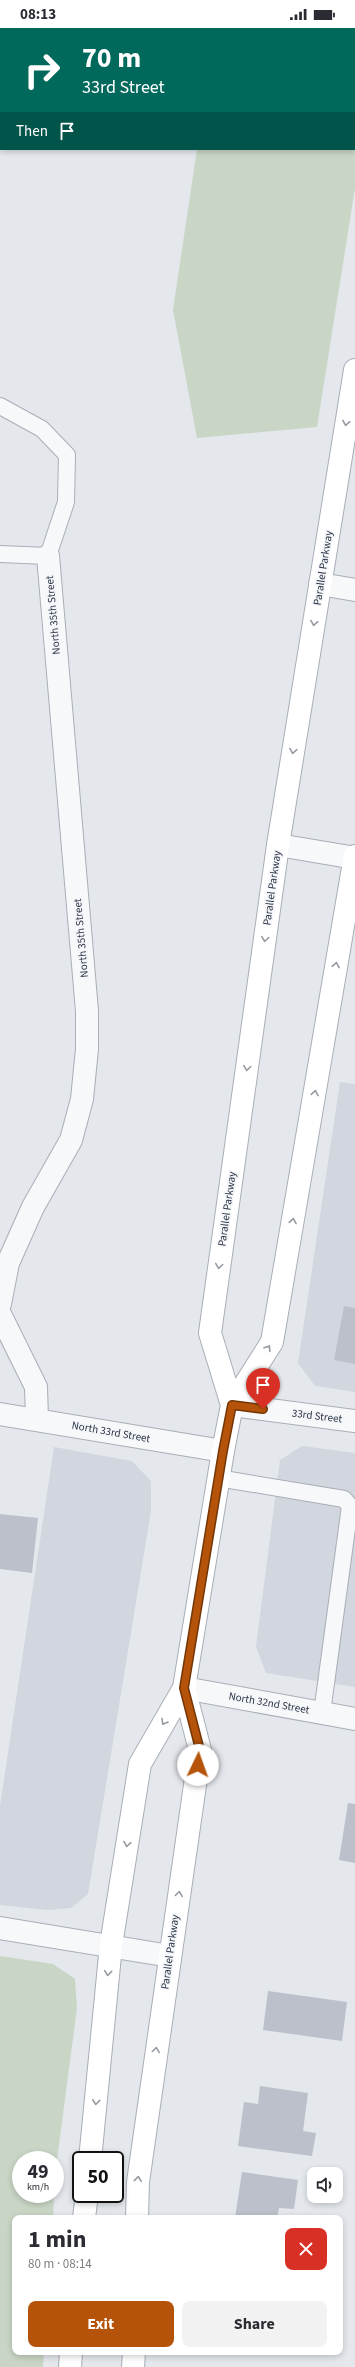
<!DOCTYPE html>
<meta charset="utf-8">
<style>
:root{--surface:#fff;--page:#f2f2f3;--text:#2b2b33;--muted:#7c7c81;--accent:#b45309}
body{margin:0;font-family:"Source Sans 3",sans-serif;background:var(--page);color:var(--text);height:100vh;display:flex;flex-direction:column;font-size:15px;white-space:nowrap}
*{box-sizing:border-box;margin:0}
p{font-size:13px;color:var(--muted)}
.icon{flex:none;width:22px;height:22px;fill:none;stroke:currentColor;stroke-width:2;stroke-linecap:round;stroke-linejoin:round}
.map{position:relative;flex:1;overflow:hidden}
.panel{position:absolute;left:12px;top:2187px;width:331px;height:140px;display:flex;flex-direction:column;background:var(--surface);border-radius:8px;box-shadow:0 2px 6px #0003}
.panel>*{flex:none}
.hud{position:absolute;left:0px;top:0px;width:355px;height:122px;box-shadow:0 2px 6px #0003;background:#00695c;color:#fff;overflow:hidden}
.buttons{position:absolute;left:307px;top:2139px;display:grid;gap:8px}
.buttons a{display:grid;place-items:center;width:36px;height:36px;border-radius:8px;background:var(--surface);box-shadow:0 2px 6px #0003;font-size:20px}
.speed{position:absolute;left:12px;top:2123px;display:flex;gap:8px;font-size:20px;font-weight:700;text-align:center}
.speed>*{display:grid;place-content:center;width:52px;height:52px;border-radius:50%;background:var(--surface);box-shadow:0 2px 6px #0003;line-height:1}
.speed small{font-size:10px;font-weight:400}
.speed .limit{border:2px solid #111;border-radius:6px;background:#fff;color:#111}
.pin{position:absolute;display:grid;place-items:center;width:34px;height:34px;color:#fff;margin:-41px -17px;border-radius:50% 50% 50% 0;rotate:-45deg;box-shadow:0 0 4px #0007}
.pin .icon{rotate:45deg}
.me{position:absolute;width:44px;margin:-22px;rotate:3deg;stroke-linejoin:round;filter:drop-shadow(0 0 3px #0008)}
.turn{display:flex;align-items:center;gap:14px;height:84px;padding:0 16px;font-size:18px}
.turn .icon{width:52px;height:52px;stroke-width:2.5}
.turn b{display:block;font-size:28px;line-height:34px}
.then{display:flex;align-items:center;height:38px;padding:0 16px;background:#0003;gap:8px;font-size:15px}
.round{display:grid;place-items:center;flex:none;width:42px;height:42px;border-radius:8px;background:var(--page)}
.headline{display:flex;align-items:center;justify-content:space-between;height:68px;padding:0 16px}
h1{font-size:24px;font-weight:700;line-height:30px}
.primary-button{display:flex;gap:8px;margin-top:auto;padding:8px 16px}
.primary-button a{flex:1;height:46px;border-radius:8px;background:var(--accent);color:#fff;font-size:16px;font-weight:700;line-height:46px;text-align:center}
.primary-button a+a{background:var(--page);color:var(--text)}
.status{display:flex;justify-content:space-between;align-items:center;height:28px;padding:0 20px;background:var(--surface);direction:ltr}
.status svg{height:11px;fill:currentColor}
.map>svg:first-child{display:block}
</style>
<div class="status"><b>08:13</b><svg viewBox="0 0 49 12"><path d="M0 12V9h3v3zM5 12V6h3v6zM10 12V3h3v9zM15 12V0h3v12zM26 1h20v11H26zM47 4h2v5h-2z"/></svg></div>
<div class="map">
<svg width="355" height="2339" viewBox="0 0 355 2339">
<rect width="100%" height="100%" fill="#e4e7ec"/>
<path fill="#d2d6de" d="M340 1054 355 1056V1364L315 1358 298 1335Z
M302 1418 355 1425V1659L266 1645 256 1619 280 1432Z
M54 1419 132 1433 151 1453V1483L88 1866 71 1880 48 1882 0 1877V1778Z"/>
<path fill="#c9d6c5" d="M216 0H355V160L317 399 197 410 173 282 197 121H354V1Z
M0 1928 53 1936 75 1951 77 1980 55 2147V2132H21V2166H54L53 2190H15V2324H44L43 2339H0Z"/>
<path fill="#bbc0ca" d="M344 1278 355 1280V1336L334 1332Z
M0 1486 38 1490 32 1545 0 1541Z
M348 1775 355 1776V1835L339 1832Z
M268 1963 347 1974 342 2013 263 2002Z
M260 2058 308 2065 303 2103 316 2105 312 2128 238 2118 244 2074 258 2076Z
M242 2144 298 2152 294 2181 279 2180 277 2190H235Z"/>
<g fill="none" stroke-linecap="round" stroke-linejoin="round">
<defs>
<path id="service" d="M0 378 42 401 67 427 66 474 48 528 0 526
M218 1450 344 1471 350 1478 322 1685"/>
<path id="minor" d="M320 556 355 562
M278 817 355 830
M0 1276 8 1235 33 1179 71 1112 82 1071 87 1021V983L48 528
M0 1286 36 1359 37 1391
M232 1377 355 1393
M0 1386 223 1423
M184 1660 355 1691
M0 1900 170 1928"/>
<path id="secondary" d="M232 1377 210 1305 278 817 355 342
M90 2132 111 1917 140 1736 184 1660 223 1423 232 1377 272 1314 355 828
M84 2190 87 2166
M137 2190 138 2154 200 1722 184 1660
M70 2339 71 2324
M133 2339 134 2324"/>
</defs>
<use href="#service" stroke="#a9aeb7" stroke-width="18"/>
<use href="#minor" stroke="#a9aeb7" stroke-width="24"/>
<use href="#secondary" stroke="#a9aeb7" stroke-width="24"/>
<use href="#service" stroke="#f7f8fa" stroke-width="16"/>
<use href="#minor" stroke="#f7f8fa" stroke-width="22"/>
<use href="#secondary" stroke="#fff" stroke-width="22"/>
</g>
<defs><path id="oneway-chevron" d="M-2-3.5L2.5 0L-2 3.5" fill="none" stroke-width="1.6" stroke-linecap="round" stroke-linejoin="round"/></defs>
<g stroke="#959aa2">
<use href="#oneway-chevron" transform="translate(346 395) rotate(99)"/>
<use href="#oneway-chevron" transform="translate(314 595) rotate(99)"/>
<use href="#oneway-chevron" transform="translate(293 723) rotate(99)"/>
<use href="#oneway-chevron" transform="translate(265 911) rotate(98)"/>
<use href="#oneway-chevron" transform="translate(336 937) rotate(-80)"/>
<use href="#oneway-chevron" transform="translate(247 1040) rotate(98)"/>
<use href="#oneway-chevron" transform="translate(315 1065) rotate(-80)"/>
<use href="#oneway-chevron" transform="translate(293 1193) rotate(-80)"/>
<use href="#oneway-chevron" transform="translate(219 1238) rotate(98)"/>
<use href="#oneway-chevron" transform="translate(268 1320) rotate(-58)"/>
<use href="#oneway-chevron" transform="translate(164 1694) rotate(120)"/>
<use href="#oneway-chevron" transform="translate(127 1816) rotate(99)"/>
<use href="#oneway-chevron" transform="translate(179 1866) rotate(-82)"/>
<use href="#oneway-chevron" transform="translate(108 1945) rotate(96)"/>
<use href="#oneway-chevron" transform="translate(156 2022) rotate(-82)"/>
<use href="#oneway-chevron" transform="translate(96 2074) rotate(96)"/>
<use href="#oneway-chevron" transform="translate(138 2151) rotate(-84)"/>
</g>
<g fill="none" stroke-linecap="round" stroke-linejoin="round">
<defs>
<path id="route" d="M198 1737 200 1722 184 1660 223 1423 232 1377 263 1381"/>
</defs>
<use href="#route" stroke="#753606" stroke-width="10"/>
<use href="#route" stroke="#b45309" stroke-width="7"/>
</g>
<g text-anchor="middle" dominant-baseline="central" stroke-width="3.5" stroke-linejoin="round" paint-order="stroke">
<g font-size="11" fill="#2b3445" stroke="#f4f6f9">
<text transform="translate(323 540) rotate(-81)">Parallel Parkway</text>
<text transform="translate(53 587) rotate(-95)">North 35th Street</text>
<text transform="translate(272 860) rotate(-82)">Parallel Parkway</text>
<text transform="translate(81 910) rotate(-95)">North 35th Street</text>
<text transform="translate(227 1181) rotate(-82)">Parallel Parkway</text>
<text transform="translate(317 1388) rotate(7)">33rd Street</text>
<text transform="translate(111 1404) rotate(10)">North 33rd Street</text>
<text transform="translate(269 1675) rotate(10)">North 32nd Street</text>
<text transform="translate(170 1924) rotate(-82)">Parallel Parkway</text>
</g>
</g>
</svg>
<div class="buttons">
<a><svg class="icon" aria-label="sound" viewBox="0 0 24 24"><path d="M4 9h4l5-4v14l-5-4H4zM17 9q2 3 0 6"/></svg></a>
</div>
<div class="speed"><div>49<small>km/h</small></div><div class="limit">50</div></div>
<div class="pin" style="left:263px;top:1381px;background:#d93025"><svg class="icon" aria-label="arrive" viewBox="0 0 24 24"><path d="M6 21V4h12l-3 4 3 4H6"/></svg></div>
<svg class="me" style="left:198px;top:1737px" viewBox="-20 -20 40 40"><circle r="19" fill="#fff"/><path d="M0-13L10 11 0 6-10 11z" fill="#b45309"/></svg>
<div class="hud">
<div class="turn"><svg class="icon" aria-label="right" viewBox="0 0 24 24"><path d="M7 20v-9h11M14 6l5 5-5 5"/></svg><div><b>70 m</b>33rd Street</div></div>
<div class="then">Then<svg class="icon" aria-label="arrive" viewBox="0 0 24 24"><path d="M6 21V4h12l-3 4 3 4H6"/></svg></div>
</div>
<section class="panel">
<div class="headline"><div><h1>1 min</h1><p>80 m · 08:14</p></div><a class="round" style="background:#d93025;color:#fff"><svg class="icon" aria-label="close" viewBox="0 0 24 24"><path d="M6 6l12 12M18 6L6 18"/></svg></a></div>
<div class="primary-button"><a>Exit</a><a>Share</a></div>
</section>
</div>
